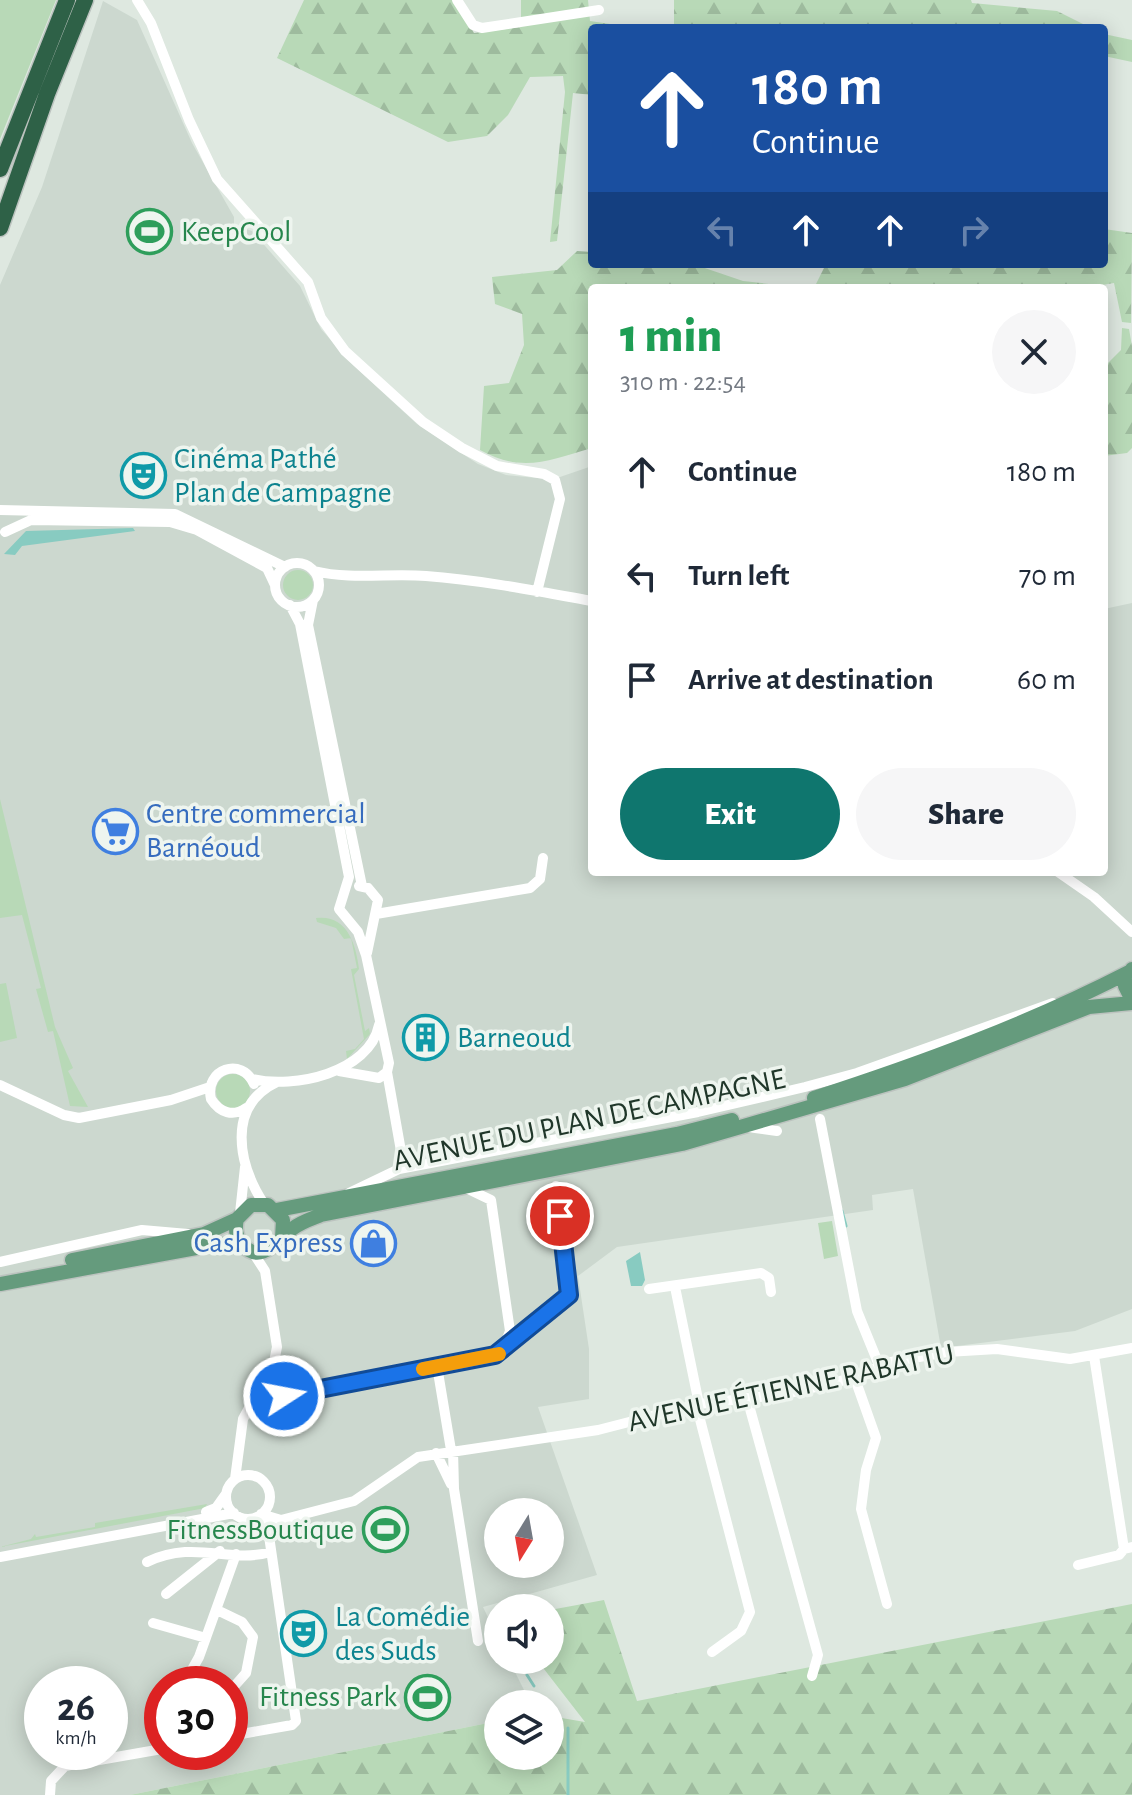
<!DOCTYPE html>
<meta charset="utf-8">
<style>
:root{--surface:#fff;--page:#f6f6f7;--text:#1f2937;--muted:#747a83;--accent:#0f766e}
body{margin:0;font-family:"Alegreya Sans",sans-serif;background:var(--page);color:var(--text);height:100vh;display:flex;flex-direction:column;font-size:30px;white-space:nowrap}
*{box-sizing:border-box;margin:0}
p{font-size:26px;color:var(--muted)}
.icon{flex:none;width:44px;height:44px;fill:none;stroke:currentColor;stroke-width:2;stroke-linecap:round;stroke-linejoin:round}
.map{position:relative;flex:1;overflow:hidden}
.sheet{position:absolute;left:588px;top:284px;width:520px;height:592px;display:flex;flex-direction:column;background:var(--surface);border-radius:8px;box-shadow:0 4px 20px #0003}
.sheet>*{flex:none}
.banner{position:absolute;left:588px;top:24px;width:520px;height:244px;border-radius:8px;box-shadow:0 4px 20px #0003;background:#1a4fa0;color:#fff;overflow:hidden}
.needle{width:52px;rotate:191deg}
.tools{position:absolute;left:484px;top:1498px;display:grid;gap:16px}
.tools a{display:grid;place-items:center;width:80px;height:80px;border-radius:50%;background:var(--surface);box-shadow:0 4px 20px #0003;font-size:40px}
.speed{position:absolute;left:24px;top:1666px;display:flex;gap:16px;font-size:40px;font-weight:700;text-align:center}
.speed>*{display:grid;place-content:center;width:104px;height:104px;border-radius:50%;background:var(--surface);box-shadow:0 4px 20px #0003;line-height:1}
.speed small{font-size:20px;font-weight:400}
.speed .limit{border:12px solid #d22;background:#fff;color:#111}
.pin{position:absolute;display:grid;place-items:center;width:68px;height:68px;color:#fff;margin:-34px;border:4px solid #fff;border-radius:50%;box-shadow:0 2px 8px #0007}
.me{position:absolute;width:88px;margin:-44px;rotate:79deg;stroke-linejoin:round;filter:drop-shadow(0 0 6px #0008)}
.turn{display:flex;align-items:center;gap:28px;height:168px;padding:0 32px;font-size:36px}
.turn .icon{width:104px;height:104px;stroke-width:2.5}
.turn b{display:block;font-size:56px;line-height:68px}
.lanes{display:flex;align-items:center;height:76px;padding:0 32px;background:#0003;justify-content:center;gap:40px;direction:ltr}
.lanes .off{opacity:.35}
.round{display:grid;place-items:center;flex:none;width:84px;height:84px;border-radius:42px;background:var(--page)}
.head{display:flex;align-items:center;justify-content:space-between;height:136px;padding:0 32px}
h1{font-size:48px;font-weight:800;line-height:60px;color:#1e9e55}
.cta{display:flex;gap:16px;margin-top:auto;padding:16px 32px}
.cta a{flex:1;height:92px;border-radius:48px;background:var(--accent);color:#fff;font-size:32px;font-weight:800;line-height:92px;text-align:center}
.cta a+a{background:var(--page);color:var(--text)}
ul{padding:0;list-style:none}
li{display:flex;align-items:center;gap:24px;height:104px;padding:0 32px}
li div{flex:1}
li b{display:block;font-size:30px}
li em{font-style:normal}
.map>svg:first-child{display:block}
</style>
<div class="map">
<svg width="1132" height="1795" viewBox="0 0 1132 1795">
<defs>
<pattern id="forest-firs" width="22" height="20" patternUnits="userSpaceOnUse" patternTransform="scale(2)"><rect width="22" height="20" fill="#b8d9b7"/><path d="M5 1l3.5 6h-7zM16 11l3.5 6h-7z" fill="#9ebb9e"/></pattern>
</defs>
<rect width="100%" height="100%" fill="#dee8e0"/>
<path fill="#ccd8cf" fill-rule="evenodd" d="M103 1 137 20 192 143 234 217V225L252 231 300 286 321 329 353 365 417 424 478 464 506 475 537 478 560 477 592 466V872H1104V609L1132 603V1309L1075 1331 941 1348 913 1189 872 1195 873 1210 617 1247 578 1276 589 1349V1399L538 1407 597 1575 483 1607 498 1638V1660H509L531 1704H498V1721L130 1795H0V285L42 187ZM498 1512H550V1564H498ZM42 1684H110V1752H42ZM162 1684H230V1752H162Z"/>
<path fill="#b8d9b7" d="M0 0H56L0 139Z
M283 585a15 15 0 1 1 30 0a15 15 0 1 1-30 0Z
M0 799 55 1027 73 1068 68 1071 88 1107 70 1106 53 1031 48 1032 36 989 41 988 22 915 0 918Z
M316 918C347 914 356 944 359 969L354 975 365 1031 369 1028 370 1034 347 1059 346 1051 355 1049 364 1039 351 969 357 968 351 938 344 939 336 928 317 922Z
M6 983 17 1038 0 1042V984Z
M216 1091a17 17 0 1 1 34 0a17 17 0 1 1-34 0Z
M832 1221 838 1256 824 1259 818 1223Z
M207 1504 205 1508 0 1547 31 1539 35 1534 36 1537 95 1527V1523Z"/>
<path fill="url(#forest-firs)" d="M304 0H454L474 33 521 27V0H588L590 21 637 28H592V95L573 93 557 241 550 242 565 92 563 76 530 77 508 115 487 136 448 142 277 58Z
M674 0H971L972 3 1057 11 1091 28H674Z
M1104 34 1132 40V62L1104 56Z
M1104 229 1132 233 1131 323 1122 322 1114 283 1084 288H814L826 264H1104Z
M577 251 592 252V264H693L743 281 805 288H592V448C548 461 522 473 480 450L484 386 509 383 524 345 522 314 495 304 492 277 557 270Z
M1122 328 1129 329 1132 346V448L1127 453 1104 456V367L1121 350Z
M604 1600 637 1701 1132 1604V1795H130L498 1721V1756H550V1716L585 1722 537 1660H550V1610Z"/>
<path fill="#88cbc1" d="M133 528 135 531 22 546 15 555 4 554 26 531Z
M640 1252 645 1280 642 1286H631L626 1261Z"/>
<g fill="none" stroke-linecap="round" stroke-linejoin="round">
<path stroke="#88cbc1" stroke-width="3" d="M842 1211 846 1226
M527 1675 534 1686
M568 1795V1728"/>
<defs>
<path id="major" d="M1132 969 1125 986 1132 1000
M814 1098C922 1063 1028 1024 1129 972
M277 1210 677 1134 732 1120
M282 1238 283 1220 268 1205H251L237 1219C235 1227 235 1235 241 1243 260 1267 278 1240 292 1229 301 1222 311 1219 321 1215L682 1144 905 1079 1089 1007 1132 1003
M72 1260 204 1234 237 1219
M0 1284 218 1244 243 1245"/>
<path id="highway" d="M0 169 67 0
M0 228 47 94 85 0"/>
</defs>
<use href="#major" stroke="#bcc3bf" stroke-width="17"/>
<use href="#highway" stroke="#bcc3bf" stroke-width="19"/>
<path stroke="#fff" stroke-width="10" d="M137 0 151 23 189 120 217 179 308 282 321 318 345 351 423 422 462 448 497 466 544 474 555 480 560 499 537 592
M457 0 473 25 482 28 599 10
M0 510 175 514 285 567
M5 532 31 520 170 522 197 530 267 568 275 585
M275 585a22 22 0 1 1 44 0a22 22 0 1 1-44 0Z
M314 571C351 580 389 573 426 576 481 580 537 591 592 601
M313 600 308 625 362 886
M290 605 300 624 349 877 339 909 358 932 366 955 389 1063 387 1072 379 1078 339 1071
M1058 872 1094 897 1132 932
M359 886 368 888 378 900 367 953
M376 914 530 888 540 879 543 858
M387 1072 404 1168
M252 1079C294 1089 369 1073 379 1025
M0 1085 64 1115 79 1118 171 1100 210 1087
M246 1108C233 1117 220 1113 211 1099 204 1069 242 1056 254 1084
M820 1119 857 1311 879 1365
M748 1127 777 1131
M349 1193 399 1169 698 1112 805 1087 857 1073 1053 1003
M264 1204C238 1164 226 1106 277 1082
M240 1213 245 1167
M0 1262 142 1230 188 1234
M675 1287 699 1404
M649 1289 761 1273 769 1278 771 1292
M507 1346 569 1295 556 1186
M1094 1356 1124 1549
M437 1366 451 1450
M854 1376 876 1438 866 1470 861 1509 887 1604
M261 1386 284 1396 481 1359 502 1351 510 1331 491 1200 466 1188
M747 1398 818 1655 812 1676
M696 1404 750 1612 741 1631 712 1652
M453 1450 454 1489 478 1641
M436 1453 451 1484
M226 1497a22 22 0 1 1 44 0a22 22 0 1 1-44 0Z
M235 1479 243 1419 274 1362 277 1347 265 1271 252 1251
M206 1512 216 1508 226 1494
M261 1514 281 1520 354 1501 418 1457 598 1430 699 1404 784 1394 838 1382 891 1362 947 1352 997 1349 1070 1359 1132 1348
M0 1557 234 1513
M147 1562C195 1539 229 1564 271 1552
M1078 1565 1119 1555 1124 1549 1132 1547
M166 1594 220 1551
M217 1610 242 1622 253 1637 246 1673 230 1691
M153 1623 206 1638
M184 1684 199 1657 236 1554
M230 1736 292 1725 296 1721 269 1536 261 1514
M50 1795 51 1781 65 1766 162 1749"/>
<use href="#major" stroke="#659b7d" stroke-width="14"/>
<use href="#highway" stroke="#2e6147" stroke-width="16"/>
</g>
<g fill="none" stroke-linecap="round" stroke-linejoin="round">
<defs>
<path id="route" d="M284 1396 495 1355 569 1295 560 1216"/>
</defs>
<use href="#route" stroke="#114b97" stroke-width="20"/>
<use href="#route" stroke="#1a73e8" stroke-width="14"/>
<path stroke="#f59e0b" stroke-width="14" d="M423 1369 499 1354"/>
</g>
<defs>
<symbol id="stadium-ring" viewBox="-11 -11 22 22"><circle r="9.5" fill="#eef5ef" stroke="#2e9e5b" stroke-width="1.5"/><path d="M0-5a6.5 5 0 1 0 0 10a6.5 5 0 1 0 0-10ZM-3.5-1.8h7v3.6h-7Z" fill="#2e9e5b"/></symbol>
<symbol id="theatre-ring" viewBox="-11 -11 22 22"><circle r="9.5" fill="#eef5ef" stroke="#0f9aa8" stroke-width="1.5"/><path d="M-5-5.5Q0-4 5-5.5V0Q5 5 0 6Q-5 5-5 0ZM-3.3-2.5H-1v1.5H-3.3ZM1-2.5H3.3v1.5H1ZM-2.8 1Q0 5.5 2.8 1Z" fill="#0f9aa8"/></symbol>
<symbol id="supermarket-ring" viewBox="-11 -11 22 22"><circle r="9.5" fill="#eef5ef" stroke="#3f7fe0" stroke-width="1.5"/><path d="M-6-5.5h2.5l.6 2H6L4.5 2H-2.5L-4.4-4H-6ZM-1.5 3.2a1.3 1.3 0 1 0 .1 0ZM3 3.2a1.3 1.3 0 1 0 .1 0Z" fill="#3f7fe0"/></symbol>
<symbol id="building-ring" viewBox="-11 -11 22 22"><circle r="9.5" fill="#eef5ef" stroke="#0f9aa8" stroke-width="1.5"/><path d="M-4-6H4V6H1V3H-1V6H-4ZM-2.5-4.3h1.7v1.8h-1.7ZM.8-4.3h1.7v1.8H.8ZM-2.5-1h1.7V.8h-1.7ZM.8-1h1.7V.8H.8Z" fill="#0f9aa8"/></symbol>
<symbol id="shop-ring" viewBox="-11 -11 22 22"><circle r="9.5" fill="#eef5ef" stroke="#3f7fe0" stroke-width="1.5"/><path d="M-5-2.5h2.3a2.7 3.5 0 0 1 5.4 0H5L5.5 6h-11ZM-1.5-2.5h3a1.5 2.3 0 0 0-3 0Z" fill="#3f7fe0"/></symbol>
</defs>
<g fill-rule="evenodd">
<use href="#stadium-ring" x="124" y="206" width="51" height="51"/>
<use href="#theatre-ring" x="118" y="450" width="51" height="51"/>
<use href="#supermarket-ring" x="90" y="806" width="51" height="51"/>
<use href="#building-ring" x="400" y="1012" width="51" height="51"/>
<use href="#shop-ring" x="348" y="1218" width="51" height="51"/>
<use href="#stadium-ring" x="360" y="1504" width="51" height="51"/>
<use href="#theatre-ring" x="278" y="1608" width="51" height="51"/>
<use href="#stadium-ring" x="402" y="1672" width="51" height="51"/>
</g>
<g text-anchor="middle" dominant-baseline="central" stroke-width="7" stroke-linejoin="round" paint-order="stroke">
<g font-size="30" fill="#27864d" stroke="#eef5ef" text-anchor="end">
<text x="181" y="232" text-anchor="start">KeepCool</text>
<text x="354" y="1530">FitnessBoutique</text>
<text x="397" y="1697">Fitness Park</text>
</g>
<g font-size="30" fill="#0d838f" stroke="#eef5ef" text-anchor="start">
<text x="174" y="459">Cinéma Pathé<tspan x="174" dy="34">Plan de Campagne</tspan></text>
<text x="457" y="1038">Barneoud</text>
<text x="335" y="1617">La Comédie<tspan x="335" dy="34">des Suds</tspan></text>
</g>
<g font-size="30" fill="#366cbe" stroke="#eef5ef" text-anchor="start">
<text x="146" y="814">Centre commercial<tspan x="146" dy="34">Barnéoud</tspan></text>
<text x="343" y="1243" text-anchor="end">Cash Express</text>
</g>
<g font-size="30" fill="#20372a" stroke="#eef5ef">
<text transform="translate(589 1120) rotate(-12)">AVENUE DU PLAN DE CAMPAGNE</text>
<text transform="translate(791 1388) rotate(-12)">AVENUE ÉTIENNE RABATTU</text>
</g>
</g>
</svg>
<div class="tools">
<a><svg class="needle" viewBox="-14 -14 28 28"><path d="M0-13l5 13h-10z" fill="#e53935"/><path d="M0 13l5-13h-10z" fill="#747a83"/></svg></a>
<a><svg class="icon" aria-label="sound" viewBox="0 0 24 24"><path d="M4 9h4l5-4v14l-5-4H4zM17 9q2 3 0 6"/></svg></a>
<a><svg class="icon" aria-label="layers" viewBox="0 0 24 24"><path d="M12 4l9 5-9 5-9-5zM3 14l9 5 9-5"/></svg></a>
</div>
<div class="speed"><div>26<small>km/h</small></div><div class="limit">30</div></div>
<div class="pin" style="left:560px;top:1216px;background:#d93025"><svg class="icon" aria-label="arrive" viewBox="0 0 24 24"><path d="M6 21V4h12l-3 4 3 4H6"/></svg></div>
<svg class="me" style="left:284px;top:1396px" viewBox="-20 -20 40 40"><circle r="17" fill="#1a73e8" stroke="#fff" stroke-width="3"/><path d="M0-11L8 9 0 5-8 9z" fill="#fff"/></svg>
<div class="banner">
<div class="turn"><svg class="icon" aria-label="ahead" viewBox="0 0 24 24"><path d="M12 20V5M6 11l6-6 6 6"/></svg><div><b>180 m</b>Continue</div></div>
<div class="lanes"><svg class="icon off" aria-label="left" viewBox="0 0 24 24"><path d="M17 20v-9H6M10 6l-5 5 5 5"/></svg><svg class="icon" aria-label="ahead" viewBox="0 0 24 24"><path d="M12 20V5M6 11l6-6 6 6"/></svg><svg class="icon" aria-label="ahead" viewBox="0 0 24 24"><path d="M12 20V5M6 11l6-6 6 6"/></svg><svg class="icon off" aria-label="right" viewBox="0 0 24 24"><path d="M7 20v-9h11M14 6l5 5-5 5"/></svg></div>
</div>
<section class="sheet">
<div class="head"><div><h1>1 min</h1><p>310 m · 22:54</p></div><a class="round"><svg class="icon" aria-label="close" viewBox="0 0 24 24"><path d="M6 6l12 12M18 6L6 18"/></svg></a></div>
<ul>
<li><svg class="icon" aria-label="ahead" viewBox="0 0 24 24"><path d="M12 20V5M6 11l6-6 6 6"/></svg><div><b>Continue</b></div><em>180 m</em></li>
<li><svg class="icon" aria-label="left" viewBox="0 0 24 24"><path d="M17 20v-9H6M10 6l-5 5 5 5"/></svg><div><b>Turn left</b></div><em>70 m</em></li>
<li><svg class="icon" aria-label="arrive" viewBox="0 0 24 24"><path d="M6 21V4h12l-3 4 3 4H6"/></svg><div><b>Arrive at destination</b></div><em>60 m</em></li>
</ul>
<div class="cta"><a>Exit</a><a>Share</a></div>
</section>
</div>
